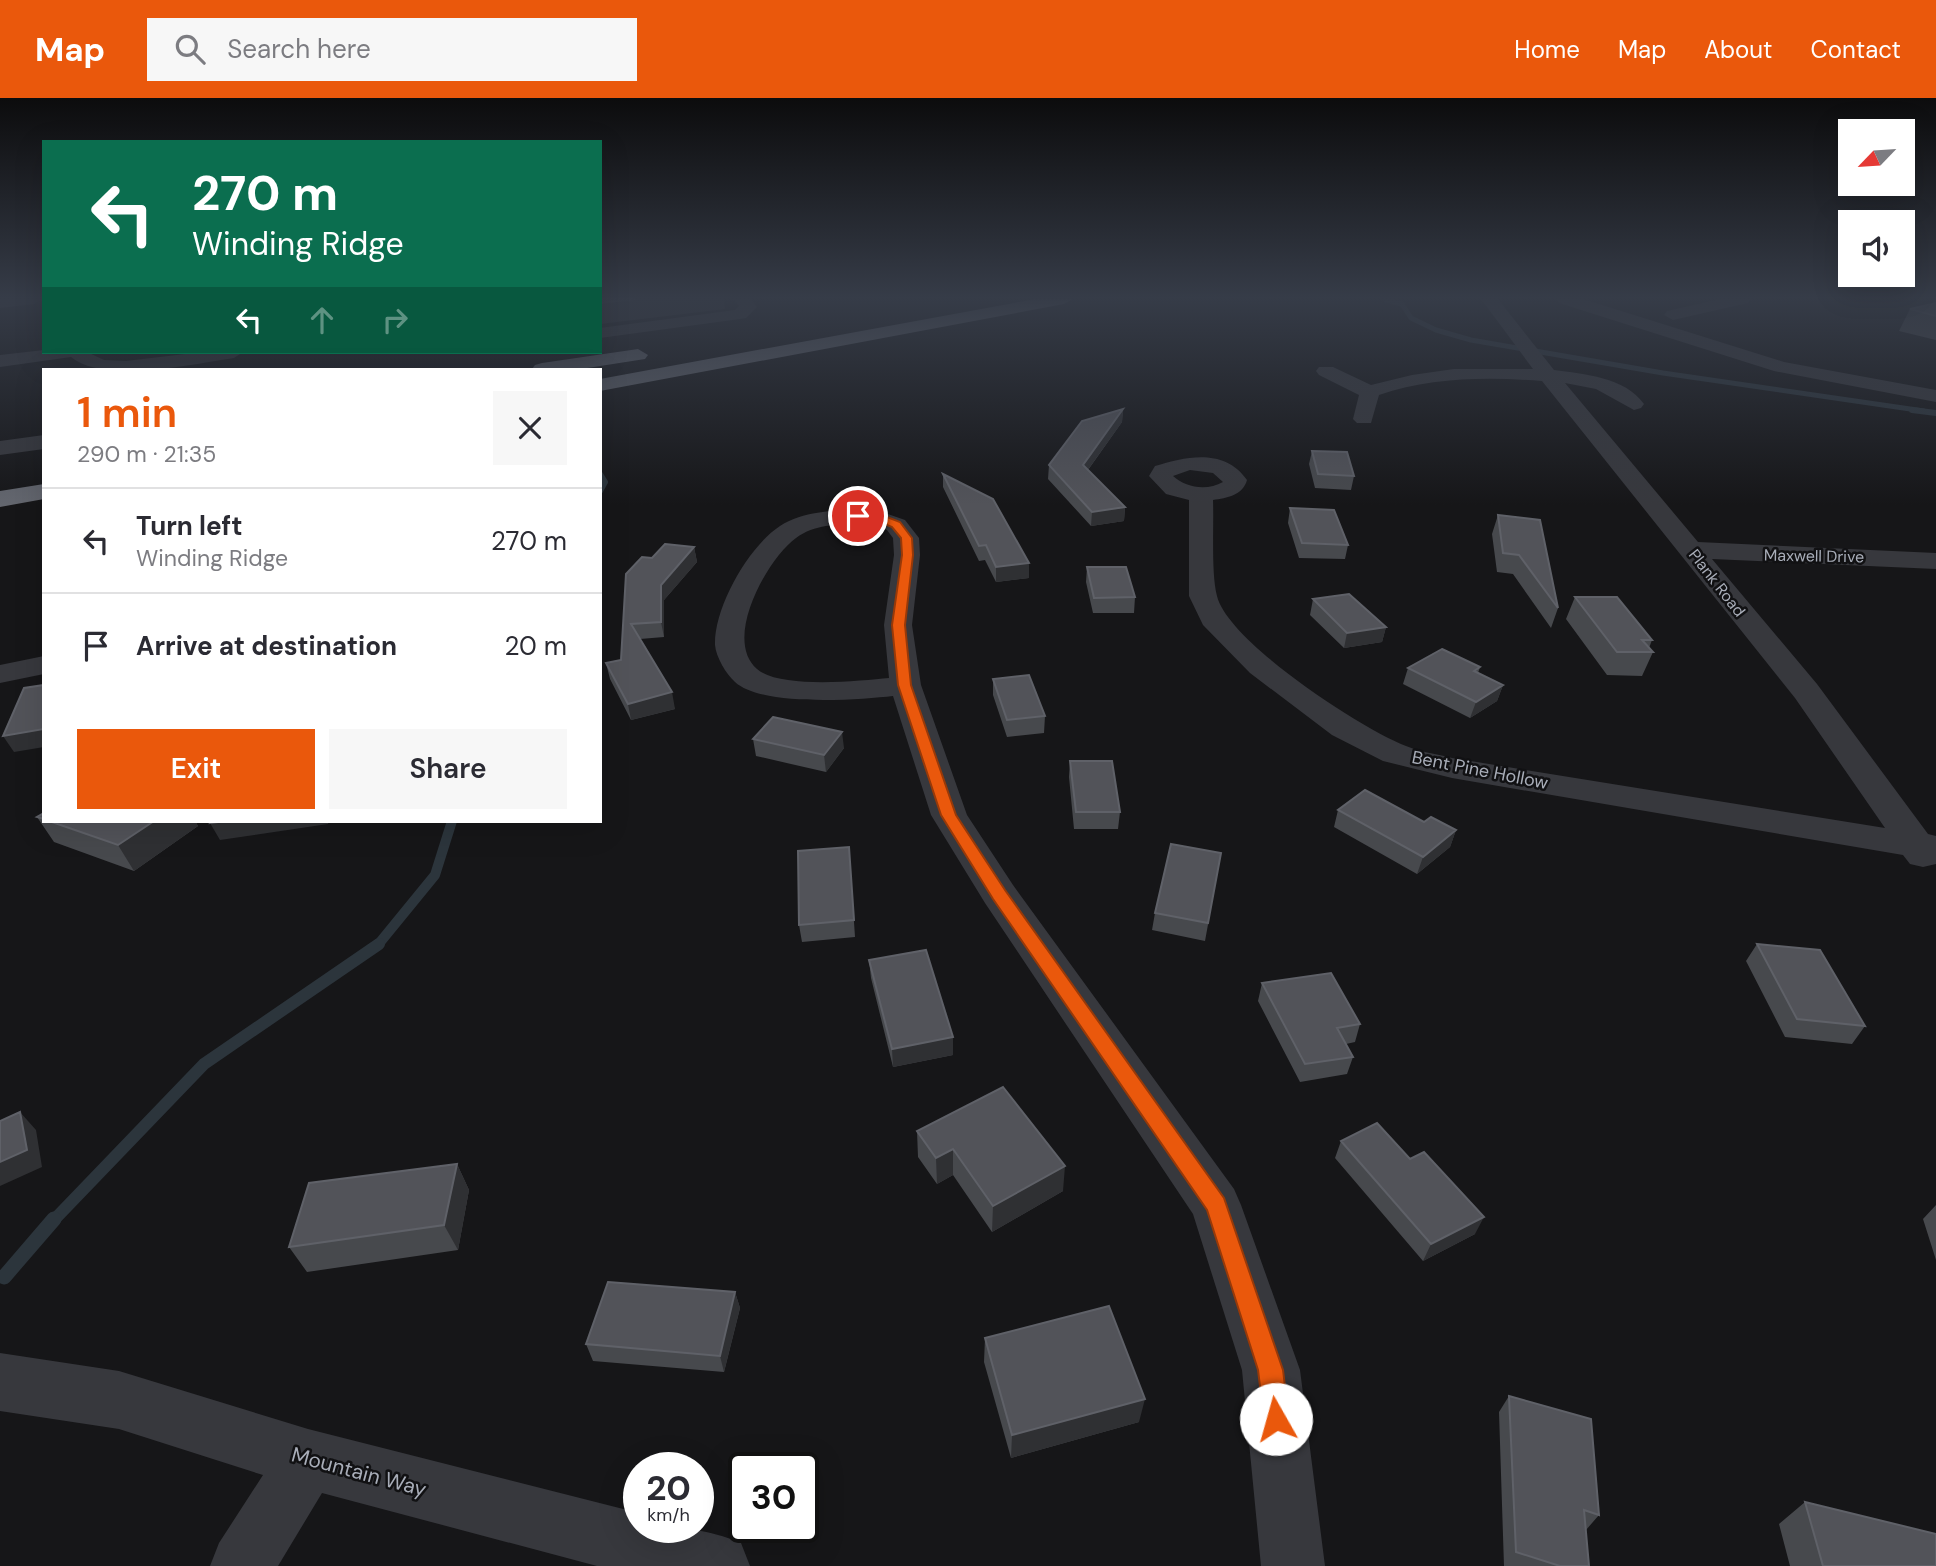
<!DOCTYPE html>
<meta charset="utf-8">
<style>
:root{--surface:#fff;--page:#f7f7f7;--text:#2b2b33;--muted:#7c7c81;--line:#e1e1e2;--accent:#ea580c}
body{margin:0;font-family:"DM Sans",sans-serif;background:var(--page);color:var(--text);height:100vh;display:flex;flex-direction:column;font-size:26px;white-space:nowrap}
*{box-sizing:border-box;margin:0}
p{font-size:23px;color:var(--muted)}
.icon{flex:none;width:38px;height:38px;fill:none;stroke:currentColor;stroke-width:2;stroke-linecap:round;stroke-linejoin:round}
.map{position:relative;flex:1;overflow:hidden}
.panel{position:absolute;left:42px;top:270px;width:560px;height:455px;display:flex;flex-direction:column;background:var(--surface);border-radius:0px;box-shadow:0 7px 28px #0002}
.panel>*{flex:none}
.banner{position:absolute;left:42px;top:42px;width:560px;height:214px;border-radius:0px;box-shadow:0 7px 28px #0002;background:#0b6e4f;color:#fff;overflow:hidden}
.needle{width:46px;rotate:245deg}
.tools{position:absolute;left:1838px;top:21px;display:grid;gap:14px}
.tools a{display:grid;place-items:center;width:77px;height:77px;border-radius:0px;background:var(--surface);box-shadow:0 7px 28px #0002;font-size:35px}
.speed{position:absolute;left:623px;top:1354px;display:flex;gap:14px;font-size:35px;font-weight:700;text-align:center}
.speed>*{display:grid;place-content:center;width:91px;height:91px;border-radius:50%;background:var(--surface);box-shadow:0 7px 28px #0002;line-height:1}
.speed small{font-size:18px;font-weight:400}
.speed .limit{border:4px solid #111;border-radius:10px;background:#fff;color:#111}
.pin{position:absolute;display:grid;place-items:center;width:60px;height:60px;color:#fff;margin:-30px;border:4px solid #fff;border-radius:50%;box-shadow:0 2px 7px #0007}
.me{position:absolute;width:77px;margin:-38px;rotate:353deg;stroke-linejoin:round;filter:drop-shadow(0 0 5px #0008)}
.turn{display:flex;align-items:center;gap:24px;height:147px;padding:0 35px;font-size:32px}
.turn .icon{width:91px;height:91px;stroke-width:2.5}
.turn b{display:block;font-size:49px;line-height:60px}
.lanes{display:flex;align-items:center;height:66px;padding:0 35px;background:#0003;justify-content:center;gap:35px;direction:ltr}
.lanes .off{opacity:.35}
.round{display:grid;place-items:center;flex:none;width:74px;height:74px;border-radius:0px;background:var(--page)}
.head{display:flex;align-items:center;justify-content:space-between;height:119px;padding:0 35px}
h1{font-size:42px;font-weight:600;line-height:52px;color:var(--accent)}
.button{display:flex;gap:14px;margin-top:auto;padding:14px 35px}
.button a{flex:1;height:80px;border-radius:0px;background:var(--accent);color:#fff;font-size:28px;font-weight:600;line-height:80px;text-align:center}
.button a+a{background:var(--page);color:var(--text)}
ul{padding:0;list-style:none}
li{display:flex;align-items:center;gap:21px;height:105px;padding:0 35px;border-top:2px solid var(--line)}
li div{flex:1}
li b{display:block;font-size:26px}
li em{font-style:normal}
header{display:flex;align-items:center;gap:42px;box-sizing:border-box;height:98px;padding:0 35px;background:var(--accent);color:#fff}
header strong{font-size:33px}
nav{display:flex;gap:38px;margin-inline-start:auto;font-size:24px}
.search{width:490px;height:63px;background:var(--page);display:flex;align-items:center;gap:18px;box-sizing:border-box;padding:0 24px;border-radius:0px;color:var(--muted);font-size:26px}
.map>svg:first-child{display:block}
</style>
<header>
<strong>Map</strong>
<div class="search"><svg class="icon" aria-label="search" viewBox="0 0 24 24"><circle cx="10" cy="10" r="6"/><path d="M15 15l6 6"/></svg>Search here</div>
<nav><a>Home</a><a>Map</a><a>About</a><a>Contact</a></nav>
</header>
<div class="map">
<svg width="1936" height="1468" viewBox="0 0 1936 1468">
<rect width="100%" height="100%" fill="#161618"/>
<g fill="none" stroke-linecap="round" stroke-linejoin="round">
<path stroke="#2c353c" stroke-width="5" d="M1386 202 1402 206 1411 220 1436 232 1471 242 1663 275 1924 313"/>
<path stroke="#2c353c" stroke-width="6" d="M1912 312 1936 315
M600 376 605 384 600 393"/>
<path stroke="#2c353c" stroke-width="10" d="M377 848 435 777 452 723"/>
<path stroke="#2c353c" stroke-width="12" d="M53 1123 204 966 379 846"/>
<path stroke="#2c353c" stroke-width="15" d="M4 1179 54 1121"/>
<path fill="#37383d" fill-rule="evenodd" d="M0 201H42L34 206 0 210Z
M733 201H751L757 209 746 220 740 221 600 240V230L735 212 739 208Z
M1481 201H1498L1554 272C1584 276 1625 279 1644 306L1641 310 1634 312 1596 291 1565 285 1698 444 1936 455V471L1712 461 1817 586 1928 736 1936 738V766L1923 769 1910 766 1903 757 1452 680 1383 663 1332 637 1250 575 1203 527 1189 498V402L1166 396 1149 378 1155 368C1187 358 1225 350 1247 382 1243 397 1227 400 1213 402 1214 428 1211 475 1217 498 1228 544 1362 631 1406 648 1420 654 1437 656 1452 660L1885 730 1795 600 1542 283C1488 279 1431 279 1379 297L1371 325H1357L1353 321 1359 297 1319 277 1316 273 1319 269H1333L1371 287 1412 277 1454 271H1533ZM1190 372 1213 375 1223 384C1207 393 1186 390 1173 378Z
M1557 201H1583L1784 264 1936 292V304L1774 273 1559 205Z
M1720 201H1750L1748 205 1673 222 1664 217 1667 213Z
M44 252 87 254 104 262 126 263 202 254H243L234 260C194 266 103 286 71 259L0 269V257Z
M44 337V351L0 357V343Z
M858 411 882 414 905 422 919 440 920 457 912 527 921 587 967 717 1013 787 1234 1091 1241 1107 1300 1272 1325 1468H1261L1242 1272 1193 1116 985 805 931 717 893 598C858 602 762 609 735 584 726 576 716 559 715 547 714 509 749 448 780 428 804 413 831 413 858 411ZM858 425 877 428 887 432 893 440 894 457 884 527 889 580C859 583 780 591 757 571 722 541 768 460 796 440 815 426 836 427 858 425Z
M44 558V576L0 585V567Z
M0 1255 119 1273 308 1331 639 1415V1430C680 1430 702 1429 741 1445L750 1468H597L322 1395 278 1468H210L219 1445 263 1377 119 1331 0 1313Z"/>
<path fill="#63666e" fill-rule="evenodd" d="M1035 201H1073L1064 206 600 293V281Z
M638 251 648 257 645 261 581 271H532L535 267 542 265Z
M44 386V401L0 409V393Z"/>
</g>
<path fill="#47494d" d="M1936 205V242L1899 233 1910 211Z
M1123 311 1122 324 1088 372 1125 409 1124 423 1091 428 1048 381 1049 367Z
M1312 353 1354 378 1351 392 1315 390 1309 366Z
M943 376 1029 480 996 484 985 462 979 463 943 389Z
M1290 410 1348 447 1345 461 1299 460 1288 425Z
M1498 417 1558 510 1551 530 1513 476 1497 474 1492 436Z
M694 449 697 464 664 502V539L640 541 675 611 631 622 610 581 606 565 621 562 652 460Z
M1087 469 1135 499 1134 515H1093L1086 484Z
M1575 499 1652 542 1649 550 1653 554 1642 578 1607 577 1566 521Z
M1313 501 1386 529 1382 544 1344 550 1310 517Z
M1480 569 1478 575 1503 587 1497 603 1470 620 1403 586 1408 570Z
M993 581 1045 618 1044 635 1007 639 993 597Z
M753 641 844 650 826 674 756 658Z
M1070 663 1120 714 1118 731H1074L1069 679Z
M1338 712 1424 724 1456 732 1450 749 1417 776 1334 729Z
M44 715V723H195L198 728 134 773 54 744 37 719Z
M849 749 855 839 802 844 799 827Z
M1221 755 1205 843 1152 832 1155 815Z
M1757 846 1865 928 1852 946 1785 939 1746 863Z
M869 862 953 957 893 969 871 880Z
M1262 885 1360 926 1355 944 1346 946 1353 959 1347 976 1300 984 1258 903Z
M917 1033 1063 1093 992 1134 953 1077 937 1086 918 1059Z
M1341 1043 1410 1061 1475 1136 1423 1163 1335 1060Z
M457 1066 469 1092 458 1152 307 1174 289 1149Z
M1936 1107V1162L1923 1121Z
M735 1194 740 1210 724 1274 593 1263 586 1246Z
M985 1240 1139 1324 1011 1360 984 1264Z
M1509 1298 1599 1417 1586 1432 1589 1468H1504L1499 1314Z
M1805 1404 1936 1468H1790L1779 1426Z"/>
<path fill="#2f3033" d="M635 201H724L725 211 600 226V205Z
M1123 311 1122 324 1082 380 1083 367Z
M1125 409 1124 423 1091 428 1092 414Z
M694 449 697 464 664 502V539L661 524V487Z
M1029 465V480L996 484V469Z
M1386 529 1382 544 1344 550 1347 535Z
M1503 587 1497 603 1470 620 1476 604Z
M672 594 675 611 631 622 628 606Z
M44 631V649L14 654 3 638Z
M842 634 844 650 826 674 824 657Z
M154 723H195L198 728 134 773 118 747Z
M226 723H329L328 726 220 742 210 725Z
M1456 732 1450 749 1417 776 1423 759Z
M953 939V957L893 969 892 951Z
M20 1014 36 1032 42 1069 0 1088V1064Z
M953 1051V1077L937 1086 936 1060Z
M457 1066 469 1092 458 1152 444 1127Z
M1065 1068 1063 1093 992 1134 993 1108Z
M1484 1119 1475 1136 1423 1163 1431 1146Z
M735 1194 740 1210 724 1274 720 1258Z
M1145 1301 1139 1324 1011 1360 1012 1337Z"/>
<path fill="#525359" stroke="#5f6168" stroke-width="2" d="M600 201H635L600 205Z
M1936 205V218L1910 211Z
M1123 311 1083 367 1125 409 1092 414 1049 367 1082 323Z
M1312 353 1347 354 1354 378 1318 376Z
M943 376 993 401 1029 465 996 469 986 447 979 448Z
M1290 410 1334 412 1348 447 1302 445Z
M1498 417 1540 422 1558 510 1519 457 1503 455Z
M665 446 694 449 661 487V524L631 526 672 594 628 606 606 565 621 562 626 476 642 459 652 460Z
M1087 469H1126L1135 499 1094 500Z
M1349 496 1386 529 1347 535 1313 501Z
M1575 499H1617L1652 542H1642L1653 554H1617Z
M1442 551 1480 569 1474 573 1503 587 1476 604 1408 570Z
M1029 577 1045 618 1007 622 993 581Z
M44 587V631L3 638 24 590Z
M773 619 842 634 824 657 753 641Z
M1070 663H1112L1120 714H1076Z
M1365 692 1424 724 1431 719 1456 732 1423 759 1338 712Z
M44 715V721L37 719Z
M49 723H154L118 747Z
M211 723H226L210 725Z
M1171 746 1221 755 1208 825 1155 815Z
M849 749 854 822 799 827 798 753Z
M1757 846 1820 852 1865 928 1797 921Z
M926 852 953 939 892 951 869 862Z
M1331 875 1360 926 1337 930 1353 959 1305 966 1262 885Z
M1003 989 1065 1068 993 1108 953 1051 936 1060 917 1033Z
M20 1014 27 1052 0 1064V1023Z
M1377 1025 1410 1061 1424 1054 1484 1119 1431 1146 1341 1043Z
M457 1066 444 1127 289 1149 309 1085Z
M608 1184 735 1194 720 1258 586 1246Z
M1109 1208 1145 1301 1012 1337 985 1240Z
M1509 1298 1591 1321 1599 1417 1584 1412 1589 1468H1560L1516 1454Z
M1805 1404 1936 1436V1468H1823Z"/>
<linearGradient id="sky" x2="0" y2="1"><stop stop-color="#0c0c0d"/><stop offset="0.49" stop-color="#363c48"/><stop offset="1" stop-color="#363c48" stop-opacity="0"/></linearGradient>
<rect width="1936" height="407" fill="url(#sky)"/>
<path fill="#ea580c" stroke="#983908" stroke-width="2" d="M858 415 882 417 900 424 912 440 913 457 905 527 911 587 956 717 1005 792 1224 1100 1283 1272 1289 1321 1285 1330 1276 1334 1267 1330 1264 1321 1258 1272 1207 1112 993 801 941 717 898 587 892 527 902 457 901 440 892 429 880 424 854 421V416Z"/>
<g text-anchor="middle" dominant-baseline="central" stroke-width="5" stroke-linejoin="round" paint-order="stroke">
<g font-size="16" fill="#a8adb8" stroke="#111113">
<text transform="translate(1814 458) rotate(1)">Maxwell Drive</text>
<text transform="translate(1717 485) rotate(52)">Plank Road</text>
</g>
<g font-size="18" fill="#a8adb8" stroke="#111113">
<text transform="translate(1480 672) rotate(11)">Bent Pine Hollow</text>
</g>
<g font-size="21" fill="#a8adb8" stroke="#111113">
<text transform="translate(359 1374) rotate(15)">Mountain Way</text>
</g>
</g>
</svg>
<div class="tools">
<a><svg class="needle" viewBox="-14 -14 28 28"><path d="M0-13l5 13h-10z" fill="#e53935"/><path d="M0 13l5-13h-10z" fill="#7c7c81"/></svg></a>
<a><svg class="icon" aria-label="sound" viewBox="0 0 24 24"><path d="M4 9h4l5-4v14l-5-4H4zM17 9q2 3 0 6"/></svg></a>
</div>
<div class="speed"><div>20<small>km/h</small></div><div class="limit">30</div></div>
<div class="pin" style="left:858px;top:418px;background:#d93025"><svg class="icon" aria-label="arrive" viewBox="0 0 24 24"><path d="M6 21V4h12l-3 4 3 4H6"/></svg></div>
<svg class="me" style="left:1276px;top:1321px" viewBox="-20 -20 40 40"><circle r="19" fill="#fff"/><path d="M0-13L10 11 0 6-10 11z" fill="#ea580c"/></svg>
<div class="banner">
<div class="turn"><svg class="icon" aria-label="left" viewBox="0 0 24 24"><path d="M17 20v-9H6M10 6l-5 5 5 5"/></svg><div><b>270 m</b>Winding Ridge</div></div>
<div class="lanes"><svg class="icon" aria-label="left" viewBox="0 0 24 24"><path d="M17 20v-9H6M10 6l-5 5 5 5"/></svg><svg class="icon off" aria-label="ahead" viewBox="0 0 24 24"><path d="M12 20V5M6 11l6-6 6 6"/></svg><svg class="icon off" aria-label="right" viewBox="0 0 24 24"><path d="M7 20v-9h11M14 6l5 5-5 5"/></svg></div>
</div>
<section class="panel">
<div class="head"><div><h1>1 min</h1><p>290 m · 21:35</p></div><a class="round"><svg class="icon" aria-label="close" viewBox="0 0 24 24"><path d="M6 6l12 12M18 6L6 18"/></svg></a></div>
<ul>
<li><svg class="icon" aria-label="left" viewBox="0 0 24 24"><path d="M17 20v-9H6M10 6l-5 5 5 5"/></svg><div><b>Turn left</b><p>Winding Ridge</p></div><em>270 m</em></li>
<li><svg class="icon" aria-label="arrive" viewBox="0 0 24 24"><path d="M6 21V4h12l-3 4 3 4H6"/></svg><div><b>Arrive at destination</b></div><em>20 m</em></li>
</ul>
<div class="button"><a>Exit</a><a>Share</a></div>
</section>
</div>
